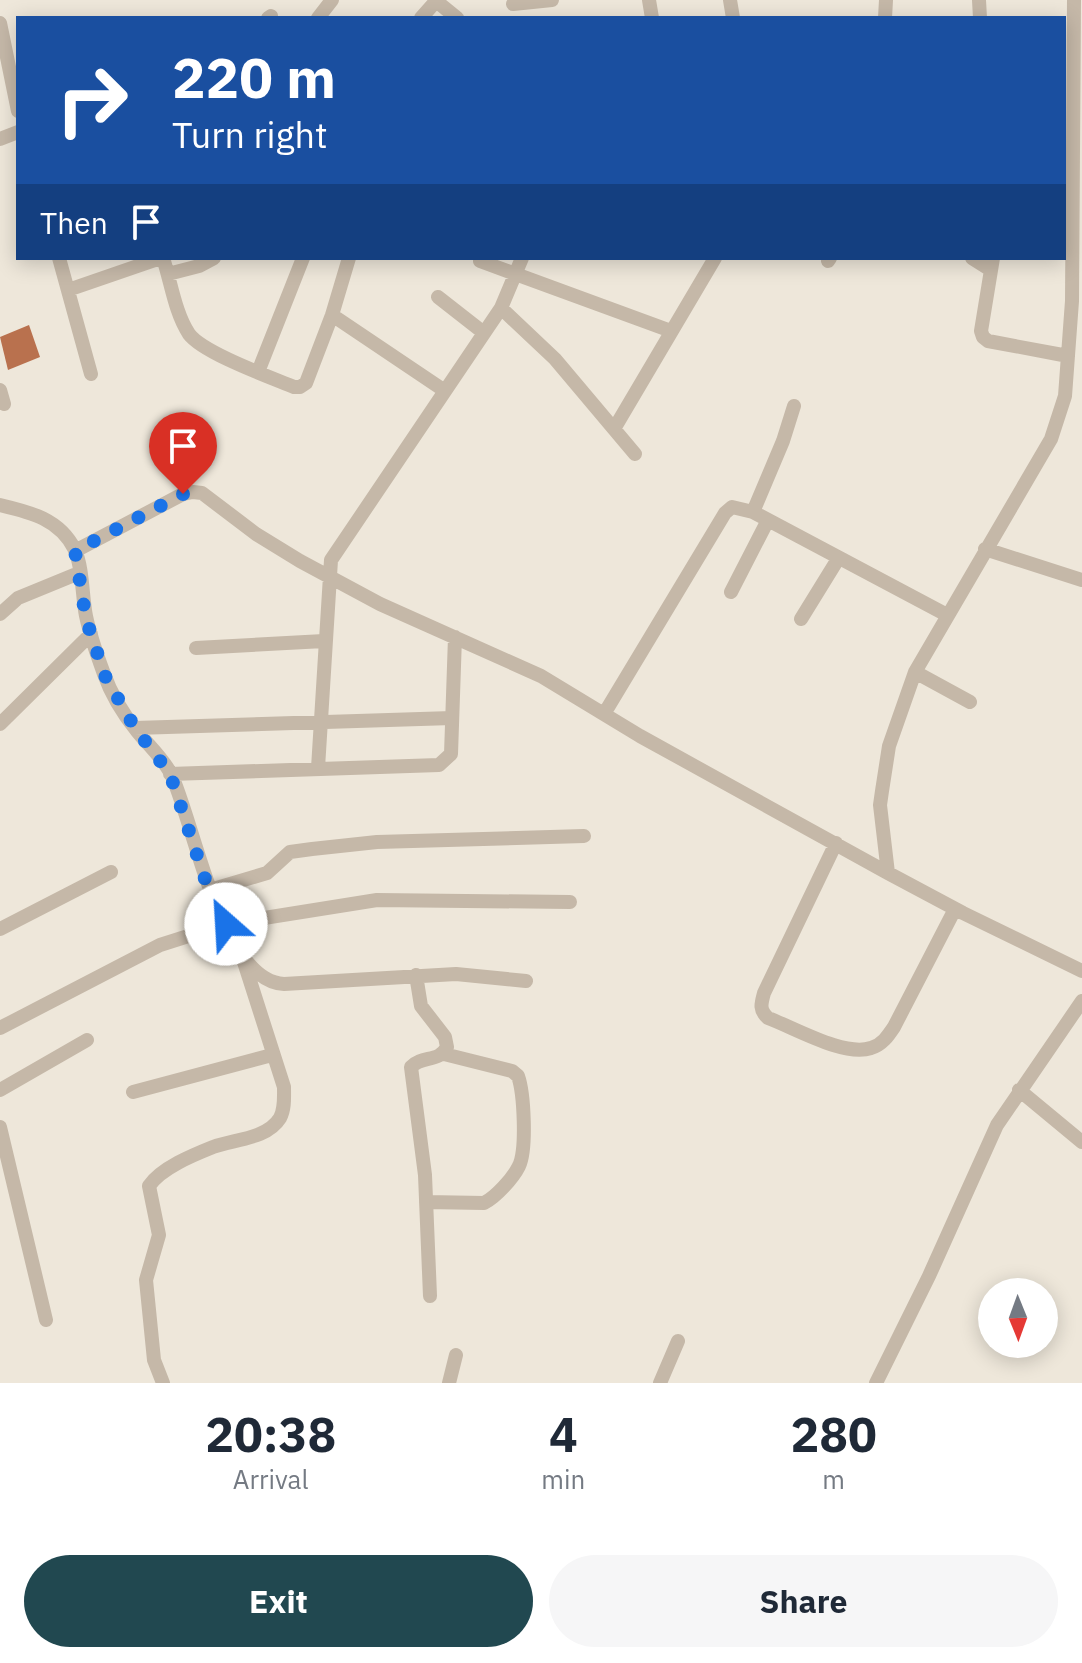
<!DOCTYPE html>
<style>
:root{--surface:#fff;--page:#f6f6f7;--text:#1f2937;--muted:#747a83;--accent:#214850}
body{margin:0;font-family:"IBM Plex Sans",sans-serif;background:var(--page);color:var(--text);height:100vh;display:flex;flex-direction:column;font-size:30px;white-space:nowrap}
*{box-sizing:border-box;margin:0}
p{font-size:26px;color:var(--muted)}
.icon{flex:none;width:44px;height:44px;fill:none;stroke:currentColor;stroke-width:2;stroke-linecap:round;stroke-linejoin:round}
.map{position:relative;height:1383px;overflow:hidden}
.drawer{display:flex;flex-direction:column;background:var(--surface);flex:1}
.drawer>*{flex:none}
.hud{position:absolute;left:16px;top:16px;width:1050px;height:244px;border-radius:0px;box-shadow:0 4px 20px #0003;background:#1a4fa0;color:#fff;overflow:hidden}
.needle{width:52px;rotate:179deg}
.buttons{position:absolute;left:978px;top:1278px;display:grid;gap:16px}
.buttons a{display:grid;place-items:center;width:80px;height:80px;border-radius:50%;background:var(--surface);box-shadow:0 4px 20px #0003;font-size:40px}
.pin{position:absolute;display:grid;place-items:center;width:68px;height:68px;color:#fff;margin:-82px -34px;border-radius:50% 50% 50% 0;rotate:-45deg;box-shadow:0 0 8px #0007}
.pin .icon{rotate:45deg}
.me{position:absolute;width:88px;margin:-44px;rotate:334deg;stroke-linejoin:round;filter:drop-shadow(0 0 6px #0008)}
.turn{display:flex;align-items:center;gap:28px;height:168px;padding:0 24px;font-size:36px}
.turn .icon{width:104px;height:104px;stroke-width:2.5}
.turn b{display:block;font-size:56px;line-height:68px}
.then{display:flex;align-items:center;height:76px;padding:0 24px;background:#0003;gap:16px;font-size:30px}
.eta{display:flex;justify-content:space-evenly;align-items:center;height:136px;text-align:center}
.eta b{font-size:48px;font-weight:800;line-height:56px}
.cta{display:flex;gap:16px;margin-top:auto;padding:16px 24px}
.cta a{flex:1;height:92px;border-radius:48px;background:var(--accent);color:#fff;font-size:32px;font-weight:800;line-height:92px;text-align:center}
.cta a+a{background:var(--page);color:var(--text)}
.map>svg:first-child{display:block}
</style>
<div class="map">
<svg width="1082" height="1383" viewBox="0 0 1082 1383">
<rect width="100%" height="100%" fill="#eee7da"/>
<path fill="#b9714e" d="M29 325 40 357 8 370 0 337Z"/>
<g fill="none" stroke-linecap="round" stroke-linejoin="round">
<path stroke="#c5b8a8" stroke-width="14" d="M435 0 457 18
M649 0 652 18
M730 0 733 18
M979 0 980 18
M513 4 552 0
M268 18 271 16
M318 18 332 0
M421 18 436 1
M885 18 886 0
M0 23 18 111
M0 139 18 132
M59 258 91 374
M163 258C171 282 175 313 189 334 203 353 270 377 294 387H300L306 383 332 315 349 258
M972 258 991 270
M993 258 981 331 983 337 988 341 1068 356
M480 261 671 331
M828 261 830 258
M168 274 199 266 214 258
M68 290 161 258
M438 297 484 333
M501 308 555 359 635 454
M332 315 445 391
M258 372 303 258
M0 390 4 404
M614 429 715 258
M0 505C30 512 60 519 75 550 83 569 82 596 86 616 90 635 97 655 104 674 111 694 124 715 137 731 148 745 163 758 171 774 194 822 221 981 284 984L456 974 526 981
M753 512 783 441 794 406
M985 549 1082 580
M75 551 183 494 193 492 202 493 256 534 300 561 380 604 541 676 640 736 888 873 963 913 1082 971
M731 592 768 520
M0 614 18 598 79 573
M801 619 838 559
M196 648 324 641
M915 672 970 702
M604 714 725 513 732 507 753 512 947 615
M0 724 91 634
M135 728 452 718
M318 768 331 560 501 308 522 258
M170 774 439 765 451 754 455 637
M836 843 764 993C761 1004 759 1010 768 1018 795 1028 844 1057 871 1048 882 1045 888 1036 894 1027L955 909
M888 873 880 805 882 791 889 746 915 672 1051 439 1065 396 1072 301 1074 0
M210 890 267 873 290 852 312 849 377 842 584 836
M0 929 111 872
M416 975 421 1006 445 1037 447 1047C439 1063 422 1055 411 1067L425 1175 430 1296
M0 1028 160 945 226 924 377 900 570 902
M0 1090 87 1040
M1019 1090 1082 1142
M133 1092 272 1055
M0 1127 46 1320
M426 1202 484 1203C496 1197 513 1178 519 1166 527 1149 524 1093 518 1076L512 1071 444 1054
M163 1383 154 1360 146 1280 159 1235 149 1186C161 1168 193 1155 213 1147 235 1139 267 1139 280 1118 285 1109 284 1097 284 1087L244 962
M449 1383 456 1355
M660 1383 678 1341
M876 1383 929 1276 997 1125 1082 1001"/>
</g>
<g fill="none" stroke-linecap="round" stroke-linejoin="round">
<path stroke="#1a73e8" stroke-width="14" stroke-dasharray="0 25.2" d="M183 494 75 551 86 619 105 676 135 728 170 774 207 885 226 924"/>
</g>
</svg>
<div class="buttons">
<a><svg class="needle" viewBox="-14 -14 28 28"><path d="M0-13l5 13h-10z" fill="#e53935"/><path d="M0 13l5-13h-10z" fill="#747a83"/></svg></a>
</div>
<div class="pin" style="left:183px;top:494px;background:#d93025"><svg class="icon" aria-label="arrive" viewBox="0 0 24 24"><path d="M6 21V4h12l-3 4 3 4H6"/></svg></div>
<svg class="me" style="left:226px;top:924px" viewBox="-20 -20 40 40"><circle r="19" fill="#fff"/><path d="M0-13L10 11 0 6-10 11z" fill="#1a73e8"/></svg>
<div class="hud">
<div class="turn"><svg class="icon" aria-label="right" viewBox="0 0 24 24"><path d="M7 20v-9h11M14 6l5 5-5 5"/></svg><div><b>220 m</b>Turn right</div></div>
<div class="then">Then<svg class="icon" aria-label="arrive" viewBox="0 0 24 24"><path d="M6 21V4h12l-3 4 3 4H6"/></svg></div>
</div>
</div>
<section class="drawer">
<div class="eta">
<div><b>20:38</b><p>Arrival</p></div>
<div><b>4</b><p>min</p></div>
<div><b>280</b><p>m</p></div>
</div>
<div class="cta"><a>Exit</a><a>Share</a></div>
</section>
